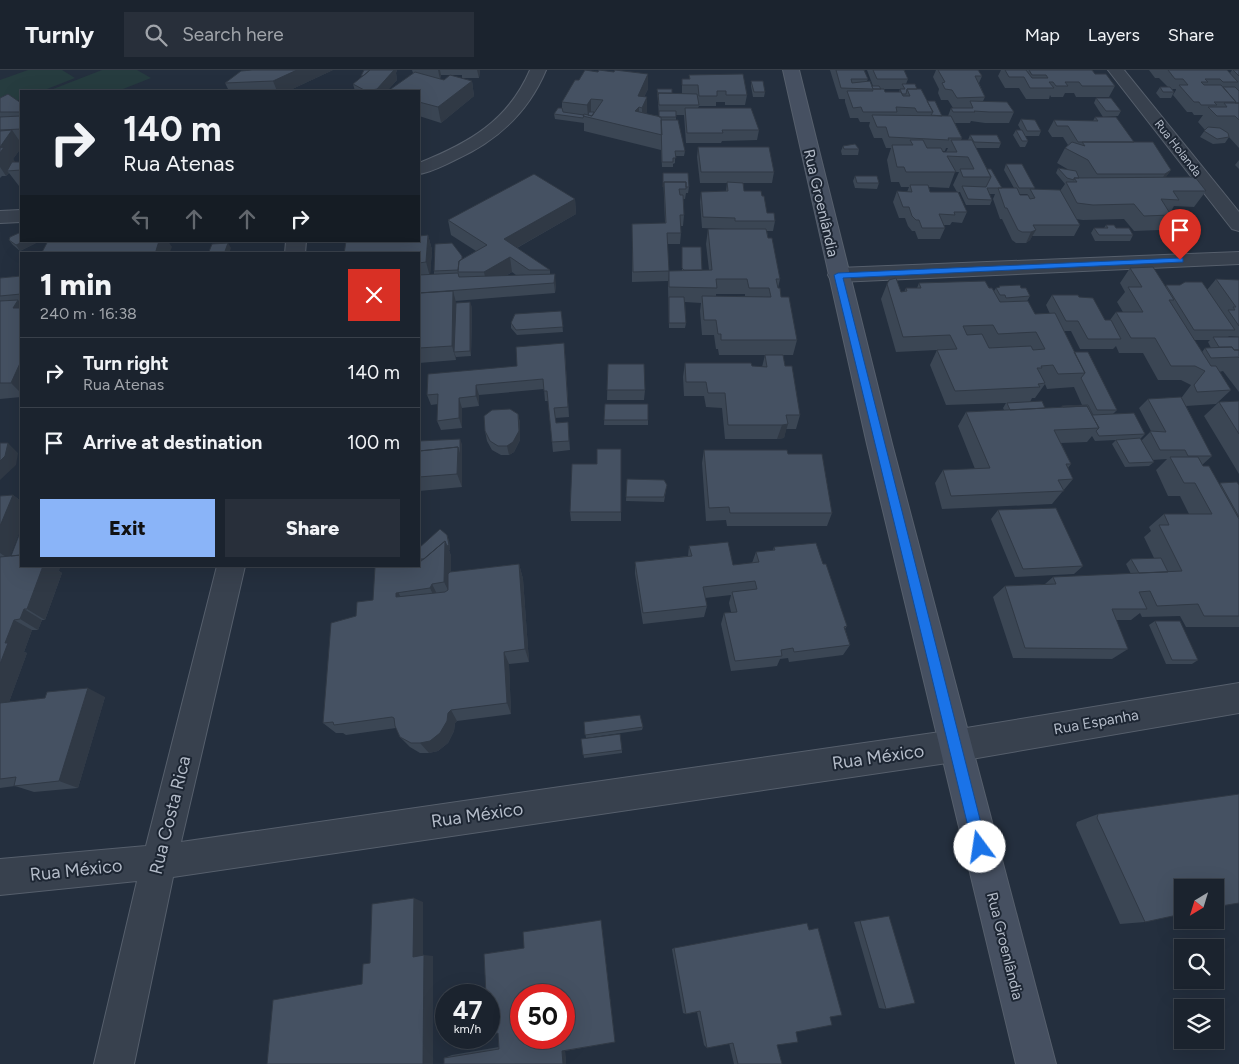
<!DOCTYPE html>
<meta charset="utf-8">
<style>
:root{--surface:#1b232e;--page:#282f3a;--text:#f1f3f6;--muted:#a0a4aa;--line:#39404a;--accent:#8ab4f8}
body{margin:0;font-family:Figtree,sans-serif;background:var(--page);color:var(--text);height:100vh;display:flex;flex-direction:column;font-size:19px;white-space:nowrap}
*{box-sizing:border-box;margin:0}
p{font-size:16px;color:var(--muted)}
.icon{flex:none;width:28px;height:28px;fill:none;stroke:currentColor;stroke-width:2;stroke-linecap:round;stroke-linejoin:round}
.map{position:relative;flex:1;overflow:hidden}
.details{position:absolute;left:20px;top:182px;width:400px;height:315px;display:flex;flex-direction:column;background:var(--surface);border-radius:0px;box-shadow:0 5px 20px #0002,0 0 0 1px var(--line)}
.details>*{flex:none}
.banner{position:absolute;left:20px;top:20px;width:400px;height:152px;border-radius:0px;box-shadow:0 5px 20px #0002,0 0 0 1px var(--line);background:#1b232e;color:var(--text);overflow:hidden}
.needle{width:32px;rotate:218deg}
.tools{position:absolute;left:1174px;top:809px;display:grid;gap:10px}
.tools a{display:grid;place-items:center;width:50px;height:50px;border-radius:0px;background:var(--surface);box-shadow:0 5px 20px #0002,0 0 0 1px var(--line);font-size:25px}
.speed{position:absolute;left:435px;top:914px;display:flex;gap:10px;font-size:25px;font-weight:700;text-align:center}
.speed>*{display:grid;place-content:center;width:65px;height:65px;border-radius:50%;background:var(--surface);box-shadow:0 5px 20px #0002,0 0 0 1px var(--line);line-height:1}
.speed small{font-size:12px;font-weight:400}
.speed .limit{border:8px solid #d22;background:#fff;color:#111}
.pin{position:absolute;display:grid;place-items:center;width:42px;height:42px;color:#fff;margin:-51px -21px;border-radius:50% 50% 50% 0;rotate:-45deg;box-shadow:0 0 5px #0007}
.pin .icon{rotate:45deg}
.me{position:absolute;width:55px;margin:-28px;rotate:346deg;stroke-linejoin:round;filter:drop-shadow(0 0 4px #0008)}
.turn{display:flex;align-items:center;gap:18px;height:105px;padding:0 20px;font-size:22px}
.turn .icon{width:65px;height:65px;stroke-width:2.5}
.turn b{display:block;font-size:35px;line-height:42px}
.lanes{display:flex;align-items:center;height:48px;padding:0 20px;background:#0003;justify-content:center;gap:25px;direction:ltr}
.lanes .off{opacity:.35}
.round{display:grid;place-items:center;flex:none;width:52px;height:52px;border-radius:0px;background:var(--page)}
.overview{display:flex;align-items:center;justify-content:space-between;height:85px;padding:0 20px}
h1{font-size:30px;font-weight:800;line-height:38px}
.cta{display:flex;gap:10px;margin-top:auto;padding:10px 20px}
.cta a{flex:1;height:58px;border-radius:0px;background:var(--accent);color:#111;font-size:20px;font-weight:800;line-height:58px;text-align:center}
.cta a+a{background:var(--page);color:var(--text)}
ul{padding:0;list-style:none}
li{display:flex;align-items:center;gap:15px;height:70px;padding:0 20px;border-top:1px solid var(--line)}
li div{flex:1}
li b{display:block;font-size:19px}
li em{font-style:normal}
header{display:flex;align-items:center;gap:30px;box-sizing:border-box;height:70px;padding:0 25px;background:var(--surface);border-bottom:1px solid var(--line)}
header strong{font-size:24px}
nav{display:flex;gap:28px;margin-inline-start:auto;font-size:18px}
.search{width:350px;height:45px;background:var(--page);display:flex;align-items:center;gap:12px;box-sizing:border-box;padding:0 18px;border-radius:0px;color:var(--muted);font-size:19px}
.map>svg:first-child{display:block}
</style>
<header>
<strong>Turnly</strong>
<div class="search"><svg class="icon" aria-label="search" viewBox="0 0 24 24"><circle cx="10" cy="10" r="6"/><path d="M15 15l6 6"/></svg>Search here</div>
<nav><a>Map</a><a>Layers</a><a>Share</a></nav>
</header>
<div class="map">
<svg width="1239" height="994" viewBox="0 0 1239 994">
<rect width="100%" height="100%" fill="#242f3e"/>
<path fill="#263c3f" d="M28 0H62L75 8 42 21H21V29L0 38V10Z
M102 0H137L151 8 118 21H48Z"/>
<g fill="none" stroke-linecap="round" stroke-linejoin="round">
<defs>
<path id="minor" d="M1108 0H1124L1239 142V161L1232 159Z
M286 171H306L305 184H285Z
M1239 182V194L838 212 831 210 828 205 831 200 838 198Z
M217 496H245L181 772 954 660 1239 613V643L954 692 173 807 134 994H94L137 811 0 825V789L146 776Z"/>
<path id="tertiary" d="M530 0H546C528 43 497 71 455 90 443 96 431 102 419 104V93C469 73 508 51 530 0Z
M21 140V152L0 153V141Z"/>
<path id="secondary" d="M783 0H799L892 374 1056 994H1016L867 374Z"/>
</defs>
<use href="#minor" stroke="#565f6c" stroke-width="2"/>
<use href="#tertiary" stroke="#565f6c" stroke-width="2"/>
<use href="#secondary" stroke="#565f6c" stroke-width="2"/>
<use href="#minor" fill="#38414e" fill-rule="evenodd"/>
<use href="#tertiary" fill="#38414e" fill-rule="evenodd"/>
<use href="#secondary" fill="#465061" fill-rule="evenodd"/>
</g>
<path fill="#3b4654" fill-rule="evenodd" d="M333 0 288 21H229L225 13Z
M364 0H480L479 8H462V5H441L440 9 444 10 472 11 474 26 441 53 419 46V21L412 0H397L396 3 397 10 387 21H355L353 14 362 7Z
M830 0H864L868 9 867 11 872 16H873L867 0H904L908 9 906 14 917 19 927 31 942 46H948L951 38H967H953L948 30H941L938 23 939 19 933 7 936 0H978L982 6 979 13 985 27 983 31 1014 42 1009 53H985L971 51 970 53H955L962 68 961 70H968L970 65 1001 73 999 78H976L987 99 1002 118H1014L1004 100 1006 94 1035 119 1060 121 1065 114 1056 103 1058 98 1069 100 1057 93 1065 78 1068 75 1063 67H1052L1048 61 1054 50 1093 51 1095 47 1134 72 1171 100 1165 108 1206 121 1194 137 1174 136 1170 143 1171 145 1160 160 1134 161 1124 149 1083 150 1076 149 1080 155 1074 166H1032L1030 170 1026 173H1016L1012 170 1002 149H1000L993 129 995 124H989L992 130 990 135H966L960 122H958L967 142 962 153 952 152 950 155H944L945 158 940 169H918L915 161H912L908 156 905 148H899L893 132 897 121 907 122 909 117H901L899 112H891L887 90 891 78H886L882 68H874L869 56 870 52H860L858 48H850L845 32V29H839ZM884 19H900L899 22H885ZM946 78H948L946 82H943L942 81H945ZM955 102H959L953 115 957 122H930L929 117 949 118ZM1019 124H1028L1027 125H1020Z
M1001 0H1092L1095 4 1115 16 1109 27H1076L1074 23H1065L1063 27H1051L1050 25 1049 29H1026L1019 18H1005L998 6Z
M1149 0H1227L1230 3 1232 0H1239V78L1229 67 1225 73 1213 74 1200 67 1205 60 1198 52 1203 45H1194L1192 42H1187L1173 25 1176 20V19H1172L1174 22 1171 28H1160L1156 23 1160 17H1168L1159 8H1155Z
M689 5 747 25 745 35H725V32H716V36H699L698 38 759 60 757 70 722 71 721 73H686L684 45H676V50L685 81 684 86H675V93L673 94V97H662L661 80 584 61V53L555 49 554 44 562 38V32L648 19 644 27H647L646 44 659 46 657 19 672 23 682 24V9H689Z
M751 11 765 22 764 27H753L751 16Z
M0 28 21 33V70H19L21 73V78L13 89 15 92H21V116H19L9 103 6 106H2L0 108Z
M1096 28 1121 41 1118 46 1103 47 1094 33Z
M1021 49 1041 61 1039 66H1025L1028 71 1025 77H1020L1013 65 1016 60H1021L1018 55Z
M843 76 859 79 858 85H842L841 81Z
M698 77 774 102 772 113H743L744 121 762 126 767 143 775 151 773 161H767L768 168 780 209 778 218 797 270 793 285H783L785 296 800 345 796 359H786L784 368 777 369H725L722 338 706 337 704 326H684L683 307 685 293 762 297 765 285H719L718 279H716L714 265H702L700 241 701 233 685 232 686 253 685 258H669L668 216 669 201H682V177L702 200H709L706 174 708 159H724L702 158 700 132 701 122 726 121 727 113H700L697 87ZM716 224H745V226H716Z
M1239 90V99L1235 95Z
M663 103 689 117 688 123H686L685 129H683L684 145 683 156H680L681 163 680 174H667L669 201 668 211 632 212V154L665 153Z
M855 106 879 113 877 119 855 118 853 111Z
M575 129 576 144 517 178 550 200V204L556 215 555 223 455 231 456 233 472 237 471 286 456 287V290L419 293V184L428 165 432 180 430 204H434V201L462 186V189L476 181 451 165 448 150ZM512 202 516 205 506 206Z
M1106 155 1116 158 1133 165 1130 171H1095L1091 163 1094 158H1104Z
M9 170 40 171 20 181 13 175Z
M1130 198 1165 216 1207 220 1216 209 1239 210V267L1229 266 1228 267 1239 268V322L1223 301 1219 302 1231 320 1216 334 1186 336 1212 386 1202 395 1219 414 1239 415V557H1186L1180 546 1142 547 1140 543 1131 550H1116L1128 579 1112 589 1013 588 993 527 1005 516 1045 514 1053 507 1131 504 1126 494 1131 489 1154 488 1144 467 1151 461 1149 457 1164 444H1189L1180 426H1168L1156 400 1167 389 1152 390 1154 392 1149 396 1125 397 1112 374 1116 370 1095 371 1092 366 1087 372 1061 373 1071 394 1068 398 1073 409 1052 434 942 439 935 413 943 400 975 399 958 356 966 342 1004 340 1003 338 1006 333 946 335 930 295 937 280 896 282 881 229 887 214 901 222H904L906 218H917L919 213 989 218 994 221 996 218H999V216L1021 218 1030 226 1027 231 1035 244H1050L1046 235 1052 225 1079 227 1105 250H1110L1116 242H1123L1117 232 1125 222 1120 213ZM1064 261H1071L1080 279H1113L1116 276 1119 283H1143L1158 310H1181L1191 315 1182 327 1148 329 1139 338 1151 361 1141 371 1140 369 1145 364 1113 344 1117 340 1074 282ZM1194 270H1210L1208 272 1211 278H1205L1202 282ZM1045 314 1047 319 1074 317 1082 335 1062 336 1061 338H1045L1030 332 1032 328H1035Z
M21 206V327L0 329V208Z
M561 241 563 262 517 265 511 258V253Z
M565 283 569 347 555 348 556 353 568 352 570 380 553 382 548 331H545L544 319 479 325V336L462 338V358L441 360 437 351 438 334 431 335 427 325 517 296Z
M608 294 645 320 644 330H607Z
M1239 331V404L1204 346 1219 332Z
M605 334 648 350V355H604Z
M518 344 520 353V370L514 382 509 385H501L492 380 487 371 485 361Z
M419 371 462 374V417L419 421Z
M621 379V451H571L570 442 597 394Z
M704 380 788 384 832 443 827 456H727L726 450 706 451 702 393Z
M627 409 666 420 664 432 626 431Z
M13 425 21 431V458L10 486 59 501 62 503 45 550H42L38 560H32L24 582 27 583 9 632 105 627 78 718 34 722 15 716 0 718V426Z
M998 440 1083 496 1074 504 1015 507 991 449Z
M449 470 450 479 449 480 451 486V502L519 494 523 509 529 592 509 594 511 644 457 651 455 653 454 661 448 673 438 681 429 683H420L410 677 400 667 396 658 346 665 343 663H336L323 653 356 546 373 530 419 496V478Z
M689 476 733 495 752 493 756 482 773 480 774 477 823 494 847 556 845 559 850 575 843 585 789 592 788 588 780 589 777 596 731 601 721 554 724 543 731 542 729 533 731 525 705 528 707 536 704 547 643 554 635 504V492L688 486Z
M310 496H326L312 498Z
M1155 551 1198 590 1192 594H1166L1149 555Z
M584 652 643 657 642 660 586 668Z
M581 669 622 680V683L584 688Z
M1098 744 1145 852 1120 854 1076 755 1077 752Z
M601 850 615 972 565 981 566 994H444V988L452 985 499 977 498 963 524 878Z
M860 851 886 939 879 938 854 852Z
M674 878 830 947 796 962 777 975 782 994H734L729 973 707 978 704 975 697 942 686 944 683 943 672 879Z"/>
<path fill="#303945" d="M297 0H333L288 21H277L273 11Z
M391 0H397L396 3 397 10 387 21H367Z
M438 0H440L441 5 440 9Z
M477 0H480L479 8Z
M648 4V19L639 37V52L635 41 638 26Z
M472 11 474 26 441 53 438 37Z
M647 27V42L642 53V38Z
M591 29V44L588 47 587 35Z
M12 60 21 73V78L13 89 16 93 7 101 9 103 6 106 0 97V77Z
M1171 100 1160 115 1155 120 1165 104Z
M575 129 576 144 506 184 504 169Z
M1036 160 1030 170 1026 173 1031 162Z
M428 165 432 180 430 207 426 192Z
M25 171H40L20 181 16 175Z
M159 171H168L172 177 169 184H155Z
M228 173 231 178 229 184H224Z
M510 187 512 202 487 217 484 202Z
M555 204 556 215 555 223 554 213Z
M453 221 457 236 454 282 456 287V290L452 276Z
M18 230 21 234V248L13 238Z
M470 232 472 237 471 286 470 281Z
M21 291V323L11 313Z
M476 315 479 325V336L476 326Z
M459 328 462 338V358L459 348Z
M518 344 520 353V370L514 382 509 385 507 376Z
M788 354 784 368 777 369 782 355Z
M460 369 462 374V417L457 404 458 377Z
M8 373 18 383 16 395 0 410V391Z
M13 425 21 431V458L9 489 0 483V456Z
M447 465 449 470 450 479 449 480 451 486V526L444 512 445 471Z
M519 494 523 509 529 592 525 579Z
M43 496H61L59 501 62 503 45 550 27 539Z
M432 514 439 528 437 533 430 518Z
M398 522 406 537 396 527V523Z
M24 539 42 550 38 560 20 549Z
M14 550 32 560 24 582 27 583 5 643 0 641V594L5 573Z
M504 582 509 594 511 644 507 633Z
M88 618 105 627 78 718 59 711Z
M451 640 457 651 455 653 454 661 448 673 438 681 429 683 420 673Z
M414 828 423 832V888L413 887Z
M601 850 615 969V972Z
M424 885 433 886V994H423Z
M565 978 566 994H563L562 981Z"/>
<path fill="#455162" stroke="#303945" fill-rule="evenodd" d="M252 0H297L273 11 225 13 241 1Z
M364 0H370L363 6H361Z
M370 0H394L377 19 366 21 353 14Z
M585 0 598 2 599 0 614 2 615 0 648 4 638 26 647 27 642 38 639 37 635 41 661 47 662 65 583 46 584 44 592 46 603 30 591 29 587 35 562 32 575 10H579Z
M836 0H864L868 9H851L852 13 870 11 873 19H884L885 22H901L903 26H910L907 19H921L933 42H917L915 38 896 37 897 42H863L861 37 853 38 847 21H873L872 19 841 18Z
M873 0H904L908 9H877Z
M938 0H978L982 6H975L985 27 957 28 952 20 945 19 942 13 945 12Z
M1005 0H1026L1032 8H1048L1046 5H1032L1029 0H1092L1095 4H1106L1115 16H1082L1079 12H1065L1068 16H1056L1053 12H1049L1054 18H1030L1024 7H1009Z
M1168 0H1227L1238 12H1223L1220 9H1205L1208 12H1201L1204 15H1221L1236 32H1214L1217 35H1201L1199 32H1194L1179 15H1188L1183 9H1175Z
M1233 0H1239V6Z
M415 2 444 10 450 5 472 11 438 37 419 32V21H388Z
M743 4 747 25H726V21H717V26H699L698 15H682V9H690L689 5Z
M751 11H763L765 22H754Z
M902 14H915L917 19H907L906 24H902L900 19H905Z
M872 16H879L881 19H873Z
M1160 17H1170L1174 22H1163Z
M1223 17H1235L1239 21V33H1235L1236 32Z
M657 19H672V23H658V25Z
M658 23 697 24 699 35H659Z
M8 24 21 33V42H0V28Z
M1096 28H1111L1121 41H1106Z
M927 31H935L942 46 931 45 933 42Z
M970 31 1007 32 1014 42H989L974 41 975 42H953L951 38H973Z
M1224 33H1239V50L1235 46H1217L1208 37H1227Z
M558 38H562L563 42 584 45 583 48 554 44Z
M685 38H751L759 60H722L723 63H687Z
M659 41H676V47H659Z
M589 42H594L592 46 588 45Z
M872 45 951 46 962 68H948L949 70 889 67 886 57H877Z
M21 46V59L0 60V47Z
M1095 47H1116L1134 72H1078L1068 56H1057L1054 50 1098 51Z
M1021 49 1035 50 1041 61H1027Z
M661 50H678L685 81H675L676 88H673V92H662Z
M1208 57 1220 58 1228 63 1229 67 1217 69 1204 61Z
M12 60 0 77V61Z
M1016 60H1022L1028 71H1022Z
M970 65H997L1001 73 974 72Z
M910 70H923L927 78H941L943 82H957L951 70H972L991 107H963L960 99H974L968 87 947 86 956 102H906L904 97H897L892 75H913Z
M1072 72 1085 76 1082 72H1153L1171 100 1165 104H1097L1088 90 1065 78Z
M855 74 859 79H844L843 76Z
M4 77 0 83V78Z
M698 77H769L774 102H701Z
M12 92H21V100L7 101Z
M1006 94H1022L1035 118H1019Z
M1058 98 1076 101 1079 108H1074V110L1067 108Z
M987 99H991L1002 118H987L992 130 968 129 962 116 986 117 991 107Z
M663 103H688L689 117H686V112H664L663 117Z
M534 104 575 129 504 169 550 200H529L510 187 484 202H458L459 191 487 175 448 150Z
M855 106H877L879 113H857Z
M1195 107 1206 121H1173L1179 130 1161 129 1171 145 1144 146 1134 134 1093 135 1077 133 1066 112H1077L1074 108Z
M664 112H686V119H679L680 125H683L684 145H680L681 163H667L669 201 633 202 632 154 666 153Z
M727 112 743 113 744 121H761L762 126H764L767 143H774L775 151H735V148L703 147 701 122 728 121Z
M910 115H928L930 122H958L967 142H954L955 145 939 144 945 158H922L919 150H916L912 146 909 137H903L897 121 912 122Z
M998 118H1017L1020 125H1028L1030 129 1035 128 1030 119 1060 120 1080 155H1033L1036 160 1031 162H1022L1018 160 1007 138H1005Z
M1106 155H1114L1116 158H1129L1133 165H1099L1094 158H1108Z
M708 159H766L768 168H772L780 209H776L778 218H780L781 227H789L797 270H721V264H718L716 250H704L702 226 771 227 769 218H749L747 209H716L717 218 669 217V201L712 200Z
M21 162V171H25L16 175 9 170 10 167Z
M428 165 426 192 419 193V184H344L346 171H419V166Z
M48 171H159L155 184H41Z
M228 173 224 184H208L212 174Z
M452 173 462 186V189L459 191 458 200 434 201 435 174Z
M682 177H701L702 200H684L682 198Z
M1153 197 1174 230H1169L1211 296H1216L1231 320 1197 322 1194 315 1205 301 1195 296H1171L1155 268H1131L1116 242H1143L1128 217H1142L1130 198Z
M458 203 459 207 555 204 554 213 419 223V205Z
M21 206V224L0 226V208Z
M896 208 901 222 907 221 906 218H921L919 213 985 211 989 218H992L1000 232 1028 231 1035 244 1055 243 1085 303 1058 304 1053 295 1041 296 1042 298H1037L1045 313 1038 314 1040 317 955 321 937 280 957 279 950 265 903 267 887 214 889 210ZM993 255 998 264 1036 262 1045 279 1033 280 1031 276 989 278 982 264 967 265 963 256Z
M1216 209 1239 210V256L1228 240H1235L1233 237H1236Z
M1185 212H1202L1235 260H1194L1166 215H1180Z
M1020 215 1021 218H1026L1030 226 1006 228 1005 225H1000L996 218 1000 217 999 216Z
M453 221 452 276 419 278V223Z
M1052 225H1078L1079 227 1093 228 1105 250H1111L1121 269H1088L1078 251H1066Z
M669 227H684L686 253H669Z
M18 230 13 238H21V291L11 313H0V231Z
M470 232V281L454 282 456 233Z
M561 241 563 257 516 260 511 253 515 244Z
M1213 267H1239V280H1234L1232 277H1219Z
M564 273 568 337 554 338 556 353 568 352 569 371 552 372 547 321H544L543 309 476 315V326L459 328V348L437 351 438 324 427 325 428 304 517 296 516 277Z
M1232 277 1234 280H1239V288L1238 287 1211 288 1205 278Z
M1074 282H1088L1117 340H1097L1081 308 1085 303Z
M765 285H783L785 296H792L800 345H786L788 354 782 355H728L725 323H708L706 312H686L685 293H751L752 296 767 297Z
M608 294H644L645 320H607Z
M1181 327 1212 386H1188L1185 380H1160L1150 361 1166 362 1148 329Z
M1042 331 1045 338 1010 340 1007 333Z
M1239 331V364L1219 332Z
M605 334H648V350H604Z
M1088 335 1093 345 1134 343 1145 364 1099 366 1096 361 1099 358 1087 336 1063 337 1062 336Z
M1087 336 1099 358 1054 360 1071 394H1066L1073 409 1058 410 1064 421 951 426 943 400 990 398 966 342Z
M510 339 518 344 519 361 513 372 507 376H498L490 371 485 361 484 346 492 340Z
M1140 368 1154 392 1129 393 1116 370Z
M460 369V386L458 377 419 381V371Z
M0 373H8L5 386 0 391Z
M458 377 457 404 419 407V381Z
M597 379H621V442H570L572 394H597Z
M704 380H787L788 384H822L832 443H730L729 437 709 438Z
M1170 387H1198L1203 396H1209L1239 449V546H1204L1198 534 1157 536 1150 521 1139 522 1147 539H1112L1128 579 1025 578 1005 516 1056 514 1053 507 1182 501 1159 455H1169L1164 444H1212L1195 413H1184Z
M627 409 664 410 667 415 664 427H626Z
M1237 412 1239 415V447L1220 413Z
M13 425 0 456V426Z
M1056 438 1083 496 1023 499 998 440Z
M440 459 447 465 449 475 447 476 445 471 424 489H419V478Z
M21 460V485L11 486Z
M445 471 444 512 432 514 430 518 396 523V527L445 522 448 520V504L450 502 519 494 525 579 504 582 507 633 451 640 448 643 447 651 440 663 430 671 420 673H411L400 667 395 656 394 648 392 647 334 655 333 652 323 653 331 553 356 546 357 532 373 530 375 497 384 496H419V492H420Z
M728 472 733 495 759 492 756 482 775 480 774 477 816 473 823 494H826L847 556 844 557 850 575 794 582 793 578 781 580 782 586 735 591 724 543 737 542 732 522 757 519 755 511 703 517 707 536 643 543 635 492 692 486 689 476Z
M21 485V496H43L27 539H24L20 549 14 550 5 573H8L0 594V487Z
M1161 488 1168 502 1139 503 1131 489Z
M1155 551H1180L1198 590H1172Z
M88 618 59 711 14 716 16 707 0 709V633L45 628 47 622Z
M640 645 643 657 585 665 584 652Z
M620 664 622 680 583 685 581 669Z
M1239 724V833L1215 837V818H1182V844L1145 852 1097 748 1098 744Z
M414 828 413 887 424 885 423 994H267L273 930 362 914 363 894 370 893 372 834Z
M889 846 915 933 886 939 860 851Z
M601 850 615 972 562 981 563 994H444V988L499 979 498 963 494 964 489 960V925H486L484 884 524 878 523 862ZM521 925H564V968H521Z
M807 853 809 860 818 858 842 945 830 947 832 955 796 962 798 972 777 975 782 994H738L733 973 707 978 700 941 686 944 674 878Z"/>
<path fill="#1a73e8" stroke="#114b97" d="M1180 188H1183V192L843 208 987 777 985 782 980 784 975 782 973 777 834 205 838 203Z"/>
<g text-anchor="middle" dominant-baseline="central" stroke-width="4" stroke-linejoin="round" paint-order="stroke">
<g font-size="12" fill="#b4bcc9" stroke="#1d2633">
<text transform="translate(1178 78) rotate(52)">Rua Holanda</text>
</g>
<g font-size="15" fill="#b4bcc9" stroke="#1d2633">
<text transform="translate(821 133) rotate(77)">Rua Groenlândia</text>
<text transform="translate(1096 652) rotate(-10)">Rua Espanha</text>
<text transform="translate(1005 876) rotate(76)">Rua Groenlândia</text>
</g>
<g font-size="18" fill="#b4bcc9" stroke="#1d2633">
<text transform="translate(878 687) rotate(-8)">Rua México</text>
<text transform="translate(170 745) rotate(-76)">Rua Costa Rica</text>
<text transform="translate(477 745) rotate(-8)">Rua México</text>
<text transform="translate(76 800) rotate(-6)">Rua México</text>
</g>
</g>
</svg>
<div class="tools">
<a><svg class="needle" viewBox="-14 -14 28 28"><path d="M0-13l5 13h-10z" fill="#e53935"/><path d="M0 13l5-13h-10z" fill="#a0a4aa"/></svg></a>
<a><svg class="icon" aria-label="search" viewBox="0 0 24 24"><circle cx="10" cy="10" r="6"/><path d="M15 15l6 6"/></svg></a>
<a><svg class="icon" aria-label="layers" viewBox="0 0 24 24"><path d="M12 4l9 5-9 5-9-5zM3 14l9 5 9-5"/></svg></a>
</div>
<div class="speed"><div>47<small>km/h</small></div><div class="limit">50</div></div>
<div class="pin" style="left:1180px;top:190px;background:#d93025"><svg class="icon" aria-label="arrive" viewBox="0 0 24 24"><path d="M6 21V4h12l-3 4 3 4H6"/></svg></div>
<svg class="me" style="left:980px;top:777px" viewBox="-20 -20 40 40"><circle r="19" fill="#fff"/><path d="M0-13L10 11 0 6-10 11z" fill="#1a73e8"/></svg>
<div class="banner">
<div class="turn"><svg class="icon" aria-label="right" viewBox="0 0 24 24"><path d="M7 20v-9h11M14 6l5 5-5 5"/></svg><div><b>140 m</b>Rua Atenas</div></div>
<div class="lanes"><svg class="icon off" aria-label="left" viewBox="0 0 24 24"><path d="M17 20v-9H6M10 6l-5 5 5 5"/></svg><svg class="icon off" aria-label="ahead" viewBox="0 0 24 24"><path d="M12 20V5M6 11l6-6 6 6"/></svg><svg class="icon off" aria-label="ahead" viewBox="0 0 24 24"><path d="M12 20V5M6 11l6-6 6 6"/></svg><svg class="icon" aria-label="right" viewBox="0 0 24 24"><path d="M7 20v-9h11M14 6l5 5-5 5"/></svg></div>
</div>
<section class="details">
<div class="overview"><div><h1>1 min</h1><p>240 m · 16:38</p></div><a class="round" style="background:#d93025;color:#fff"><svg class="icon" aria-label="close" viewBox="0 0 24 24"><path d="M6 6l12 12M18 6L6 18"/></svg></a></div>
<ul>
<li><svg class="icon" aria-label="right" viewBox="0 0 24 24"><path d="M7 20v-9h11M14 6l5 5-5 5"/></svg><div><b>Turn right</b><p>Rua Atenas</p></div><em>140 m</em></li>
<li><svg class="icon" aria-label="arrive" viewBox="0 0 24 24"><path d="M6 21V4h12l-3 4 3 4H6"/></svg><div><b>Arrive at destination</b></div><em>100 m</em></li>
</ul>
<div class="cta"><a>Exit</a><a>Share</a></div>
</section>
</div>
